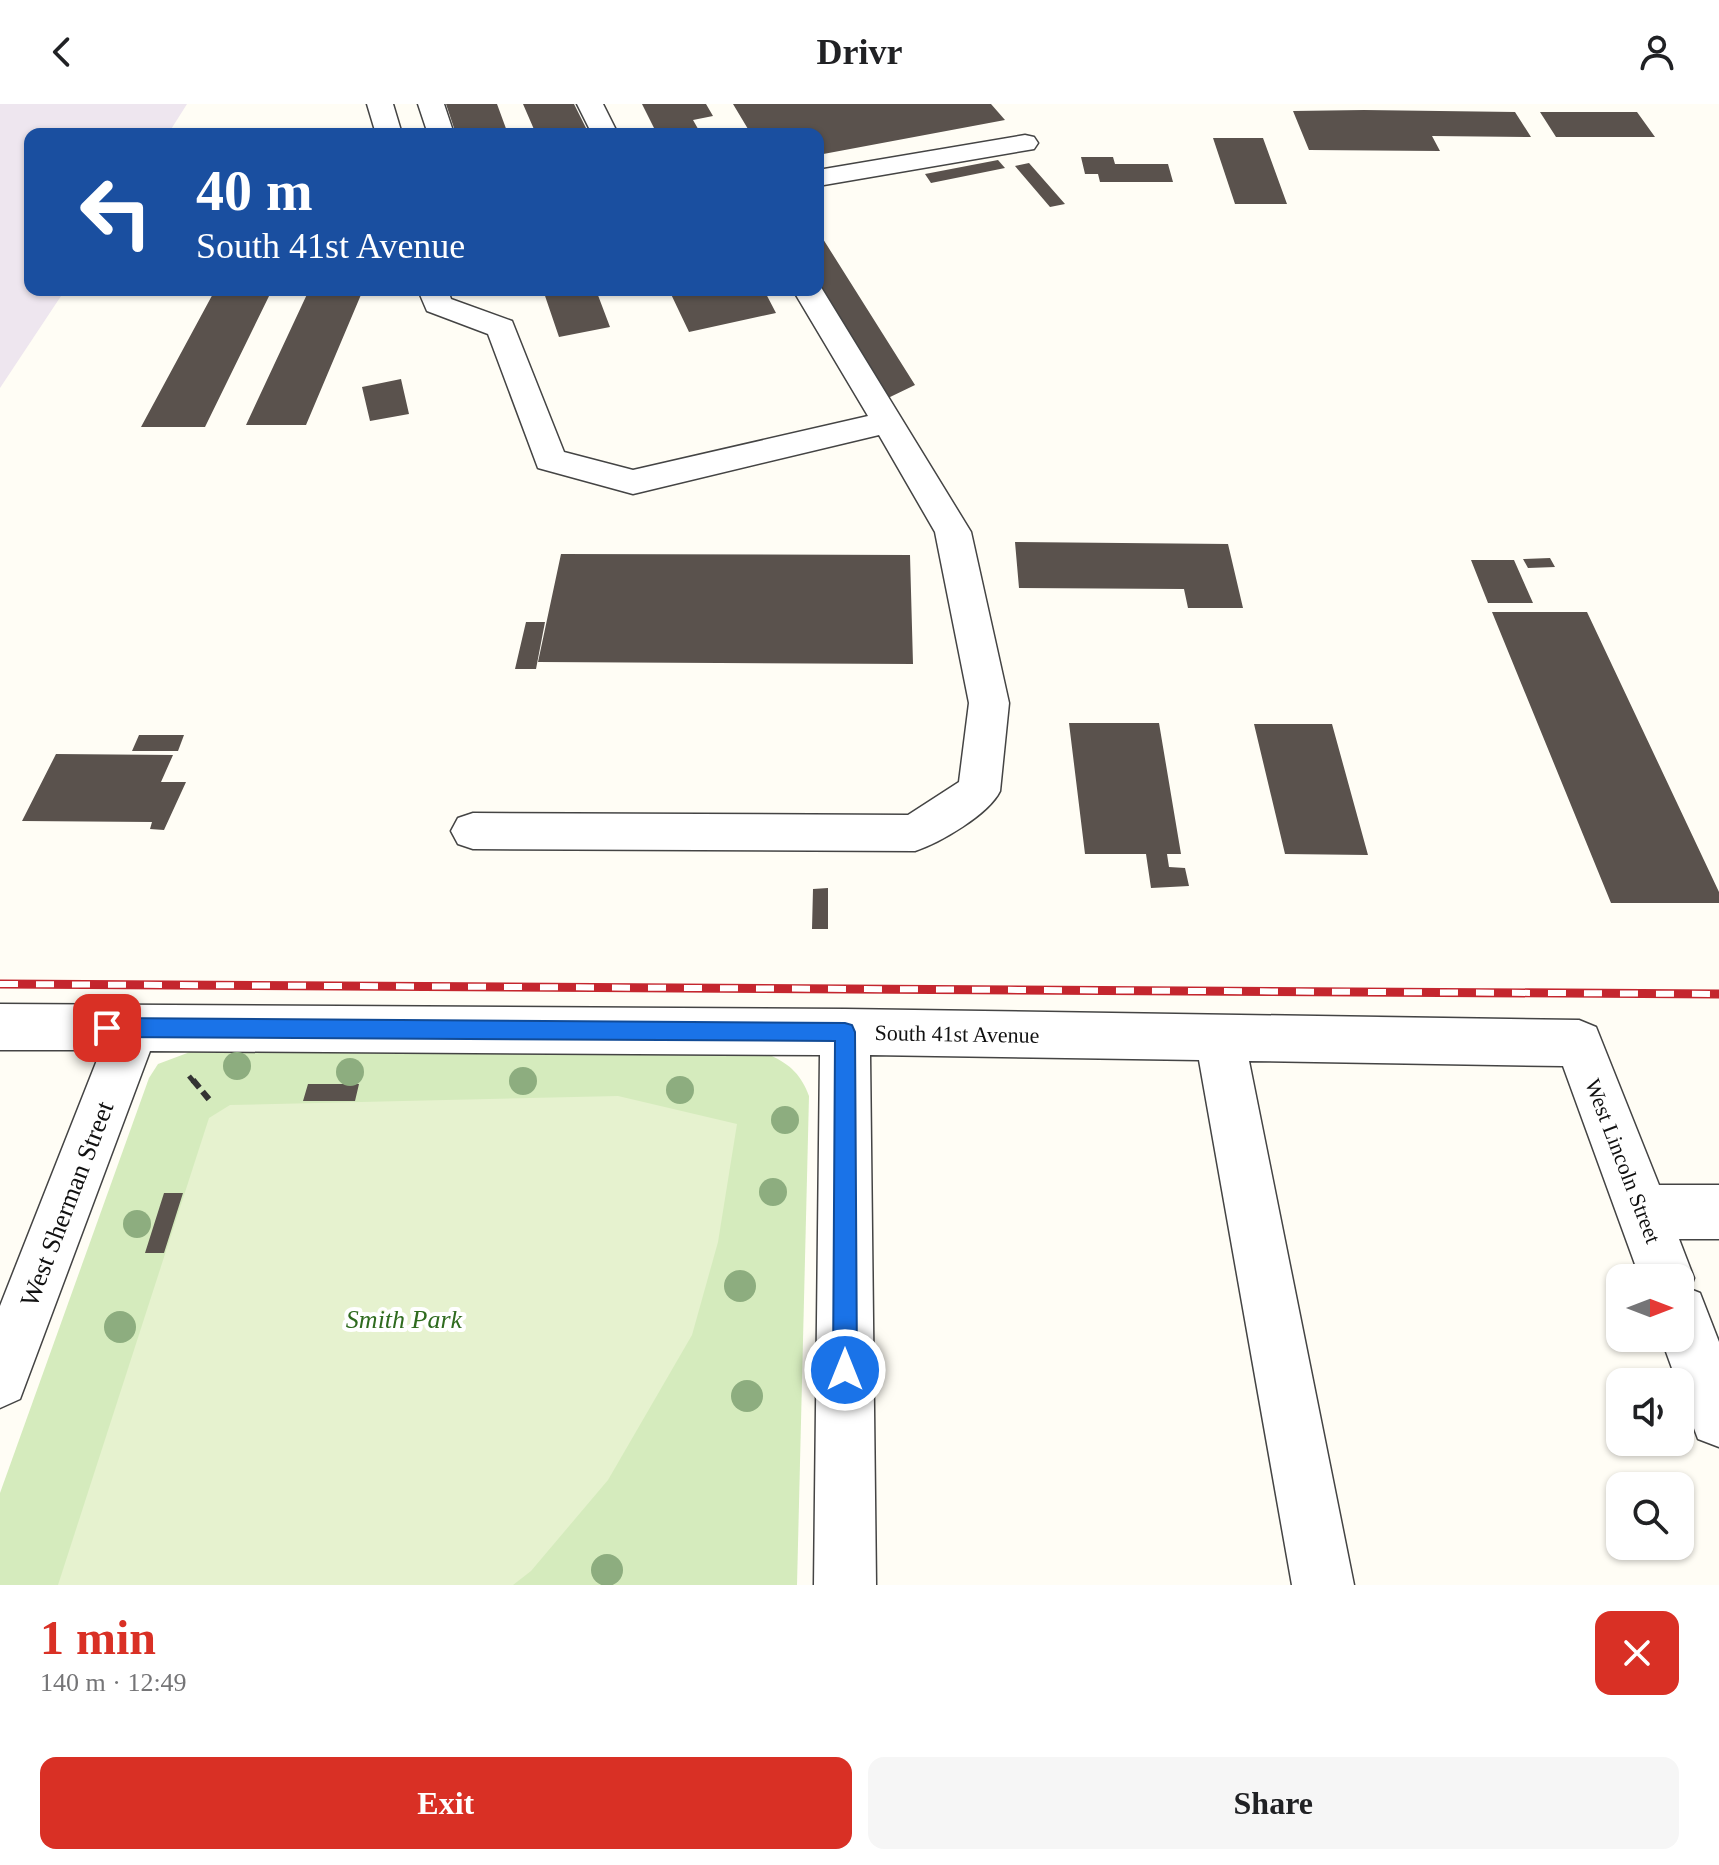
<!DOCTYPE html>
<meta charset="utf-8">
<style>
:root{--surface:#fff;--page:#f6f6f6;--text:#202124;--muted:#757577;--accent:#d93025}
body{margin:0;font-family:"Times New Roman",serif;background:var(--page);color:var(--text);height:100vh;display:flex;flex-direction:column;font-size:30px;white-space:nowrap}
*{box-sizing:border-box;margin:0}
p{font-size:26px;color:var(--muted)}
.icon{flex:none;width:44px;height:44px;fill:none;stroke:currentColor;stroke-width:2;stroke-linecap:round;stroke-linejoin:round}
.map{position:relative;height:1481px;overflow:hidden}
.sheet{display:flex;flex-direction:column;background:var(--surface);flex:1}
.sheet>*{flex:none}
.hud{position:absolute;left:24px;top:24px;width:800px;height:168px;border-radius:16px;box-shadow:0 2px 6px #0004;background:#1a4fa0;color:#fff;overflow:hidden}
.needle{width:52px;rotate:90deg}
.tools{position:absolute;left:1606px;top:1160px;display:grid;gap:16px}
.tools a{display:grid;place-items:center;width:88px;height:88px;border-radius:16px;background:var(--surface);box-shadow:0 2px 6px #0004;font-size:40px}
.pin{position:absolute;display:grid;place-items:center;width:68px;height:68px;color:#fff;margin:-34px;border-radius:16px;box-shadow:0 4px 12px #0006}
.me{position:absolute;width:88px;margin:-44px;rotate:0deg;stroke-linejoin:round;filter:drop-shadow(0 0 6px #0008)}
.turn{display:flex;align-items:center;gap:28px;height:168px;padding:0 40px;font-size:36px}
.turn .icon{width:104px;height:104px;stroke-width:2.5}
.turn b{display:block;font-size:56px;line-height:68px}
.round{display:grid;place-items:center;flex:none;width:84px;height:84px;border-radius:16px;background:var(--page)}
.head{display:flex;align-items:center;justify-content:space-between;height:136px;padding:0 40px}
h1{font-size:48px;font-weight:600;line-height:60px;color:var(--accent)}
.action{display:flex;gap:16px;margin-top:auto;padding:16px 40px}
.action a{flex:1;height:92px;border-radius:16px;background:var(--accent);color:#fff;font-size:32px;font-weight:600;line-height:92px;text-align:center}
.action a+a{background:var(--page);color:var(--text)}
header{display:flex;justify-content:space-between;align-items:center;height:104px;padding:0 40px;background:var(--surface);font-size:36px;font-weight:600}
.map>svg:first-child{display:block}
</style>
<header><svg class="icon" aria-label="back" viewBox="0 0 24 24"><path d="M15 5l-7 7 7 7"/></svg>Drivr<svg class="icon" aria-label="person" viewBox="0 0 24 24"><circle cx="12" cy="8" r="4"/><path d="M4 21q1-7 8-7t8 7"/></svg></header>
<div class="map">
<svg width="1719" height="1481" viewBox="0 0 1719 1481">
<rect width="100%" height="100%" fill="#fffdf5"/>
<path fill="#eee6ef" d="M0 0H187L168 30H30V186H65L0 284Z"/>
<path fill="#d5ebbd" d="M190 948 770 951C791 961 801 971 809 992L797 1481H0V1389L149 974 158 960Z"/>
<path fill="#e6f2cf" d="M618 992 737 1020 718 1138 692 1231 608 1376 531 1467 513 1481H58L209 1014 230 1001Z"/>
<path fill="#5a524d" d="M446 0H497L508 30H456Z
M523 0H574L589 30H536Z
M642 0H706L713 12 693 16 701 30H639L637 26 654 24Z
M733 0H991L1005 16 818 51V30H751Z
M1364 6 1515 8 1531 33 1432 32 1440 47 1309 46 1293 7Z
M1540 8H1637L1655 33H1556Z
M301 25H351L349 30H299Z
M1213 34H1263L1287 100H1235Z
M1081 53H1113L1115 60H1168L1173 78H1100L1098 70H1085Z
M998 56 1005 64 931 79 925 70Z
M1029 59 1065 100 1050 103 1015 62Z
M818 127 915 281 888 294 818 178Z
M215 186H272L205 323H141Z
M309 186H363L306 321H246Z
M543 186H596L610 223 559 233Z
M669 186H764L776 209 689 228Z
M401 275 409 310 370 317 362 283Z
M1015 438 1228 440 1243 504H1188L1184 485 1019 484Z
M561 450 910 451 913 560 538 558Z
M1550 454 1555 463 1528 464 1523 455Z
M1471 456H1514L1533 499H1488Z
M1492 508H1587L1719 788V799H1611Z
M526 518H545L536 565H515Z
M1069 619H1159L1181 750H1167L1169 763 1185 764 1189 782 1151 784 1146 750H1085Z
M1254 620H1332L1368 751 1285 750Z
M139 631H184L178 647H132Z
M56 650 173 651 161 678H186L164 726 150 725 152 718 22 717Z
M828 784V825H812L813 785Z
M308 980H359L355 997H303Z
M164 1089H183L164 1149H145Z"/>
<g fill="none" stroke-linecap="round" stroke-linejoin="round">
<defs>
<path id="minor" d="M367 0H393L402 30H376Z
M418 0H444L454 30H428Z
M577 0H603L618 30H592Z
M1025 31 1034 33 1038 39 1034 45 818 82V66Z
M819 180 971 428 1009 599 1000 687C989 710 940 739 915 747L473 745 458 740 451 727 458 714 473 709 908 711 959 678 969 599 935 428 879 331 633 390 538 364 488 230 427 207 418 186H448L451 195 512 217 564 348 633 366 868 312 793 186H818Z
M0 900 845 905 1579 916 1596 923 1659 1081H1719V1135H1679L1694 1174 1690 1185 1700 1189 1719 1238V1343L1698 1335 1680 1287V1278H1677L1661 1234H1680V1174H1640L1563 962 1249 957 1354 1481H1292L1199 956 870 951 876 1481H814L820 951 150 947 20 1295 0 1304V1202L101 946H0Z"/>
</defs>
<use href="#minor" stroke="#444" stroke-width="3"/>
<path stroke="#333" stroke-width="5" stroke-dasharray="8 4" stroke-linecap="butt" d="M189 972 194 978"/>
<path stroke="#333" stroke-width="6" stroke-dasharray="10 5" stroke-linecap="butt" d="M193 976 212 999"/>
<use href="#minor" fill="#fff" fill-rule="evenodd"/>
<defs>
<path id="rail" d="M0 880 1719 890"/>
</defs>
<use href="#rail" stroke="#c4262e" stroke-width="9"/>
<use href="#rail" stroke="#fff" stroke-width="6" stroke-dasharray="18" stroke-linecap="butt"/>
</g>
<g fill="#8dad7f">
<circle cx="237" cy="962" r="14"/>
<circle cx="350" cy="968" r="14"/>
<circle cx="523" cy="977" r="14"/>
<circle cx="680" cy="986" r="14"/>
<circle cx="785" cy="1016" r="14"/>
<circle cx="773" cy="1088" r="14"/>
<circle cx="137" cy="1120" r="14"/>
<circle cx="740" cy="1182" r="16"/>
<circle cx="120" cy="1223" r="16"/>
<circle cx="747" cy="1292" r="16"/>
<circle cx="607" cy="1466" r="16"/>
</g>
<path fill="#1a73e8" stroke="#114b97" stroke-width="2" d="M107 914 845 919 852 921 855 928 857 1266 853 1274 845 1278 837 1274 833 1266 835 937 107 933 100 930 97 924 100 917Z"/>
<g text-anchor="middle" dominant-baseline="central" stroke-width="8" stroke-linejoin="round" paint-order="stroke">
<g font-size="22" fill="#111" stroke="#fff">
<text transform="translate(957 930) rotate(1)">South 41st Avenue</text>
<text transform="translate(1623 1057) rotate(69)">West Lincoln Street</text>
</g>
<g font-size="26" fill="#111" stroke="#fff">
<text transform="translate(67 1100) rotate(-69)">West Sherman Street</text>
</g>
<g font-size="26" font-style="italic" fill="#2f6b1f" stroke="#fff">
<text x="404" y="1215">Smith Park</text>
</g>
</g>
</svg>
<div class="tools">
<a><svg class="needle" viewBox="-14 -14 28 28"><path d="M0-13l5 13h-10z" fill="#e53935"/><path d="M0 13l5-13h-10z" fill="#757577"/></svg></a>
<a><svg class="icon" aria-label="sound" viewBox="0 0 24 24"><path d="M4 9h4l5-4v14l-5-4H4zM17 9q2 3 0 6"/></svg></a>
<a><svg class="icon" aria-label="search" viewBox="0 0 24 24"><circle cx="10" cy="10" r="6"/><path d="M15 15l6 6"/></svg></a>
</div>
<div class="pin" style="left:107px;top:924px;background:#d93025"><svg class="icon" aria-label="arrive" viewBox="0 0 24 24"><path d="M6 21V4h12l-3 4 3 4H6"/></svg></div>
<svg class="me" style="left:845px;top:1266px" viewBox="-20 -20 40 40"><circle r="17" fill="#1a73e8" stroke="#fff" stroke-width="3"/><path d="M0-11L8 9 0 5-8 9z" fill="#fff"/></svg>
<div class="hud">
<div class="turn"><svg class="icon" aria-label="left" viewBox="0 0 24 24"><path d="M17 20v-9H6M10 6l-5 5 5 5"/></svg><div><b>40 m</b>South 41st Avenue</div></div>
</div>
</div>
<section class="sheet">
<div class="head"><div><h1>1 min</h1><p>140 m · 12:49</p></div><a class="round" style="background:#d93025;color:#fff"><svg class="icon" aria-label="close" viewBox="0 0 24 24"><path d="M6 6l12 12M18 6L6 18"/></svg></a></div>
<div class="action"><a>Exit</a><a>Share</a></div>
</section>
